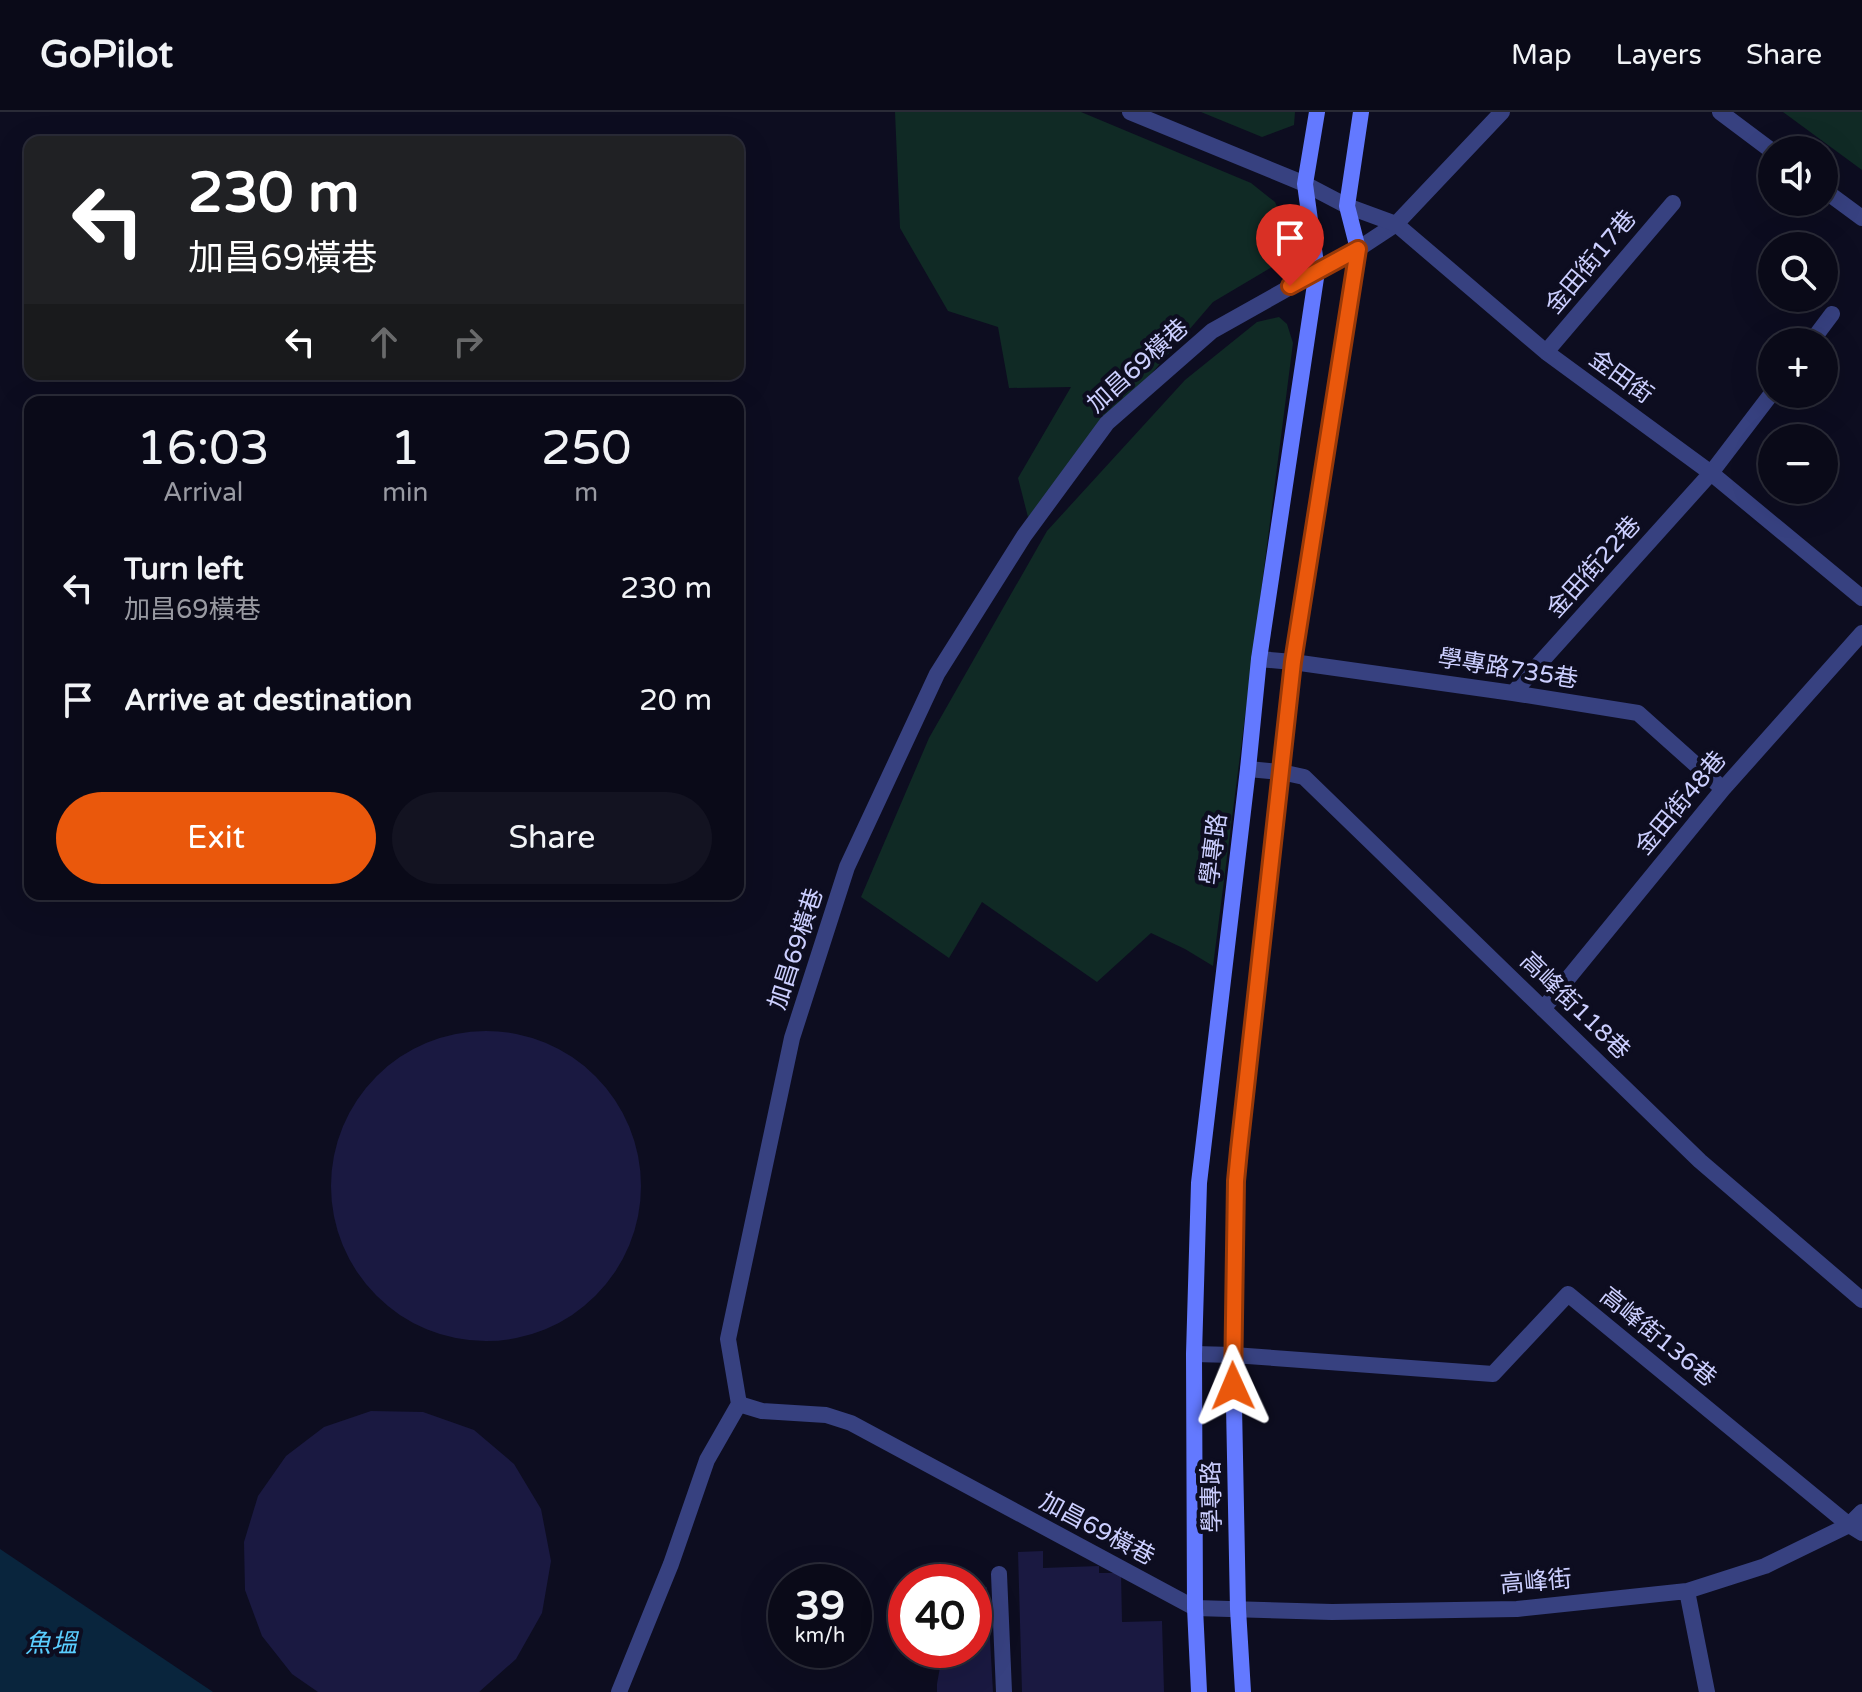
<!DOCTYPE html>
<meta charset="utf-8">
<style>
:root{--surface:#0a0a18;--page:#131321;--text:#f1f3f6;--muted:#999aa2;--line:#2a2b37;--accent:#ea580c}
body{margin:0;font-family:"Varela Round","Noto Sans TC",sans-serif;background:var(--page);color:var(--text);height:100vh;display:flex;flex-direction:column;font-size:30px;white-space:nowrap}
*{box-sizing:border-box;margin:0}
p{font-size:26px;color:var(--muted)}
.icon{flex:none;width:44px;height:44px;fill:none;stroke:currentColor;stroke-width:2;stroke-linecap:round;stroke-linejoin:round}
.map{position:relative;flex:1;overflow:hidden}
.sheet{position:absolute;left:24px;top:284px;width:720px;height:504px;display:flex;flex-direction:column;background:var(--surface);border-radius:16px;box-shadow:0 8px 32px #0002,0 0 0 2px var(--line)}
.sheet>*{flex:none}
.hud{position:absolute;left:24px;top:24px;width:720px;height:244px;border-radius:16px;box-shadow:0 8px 32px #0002,0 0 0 2px var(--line);background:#202124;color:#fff;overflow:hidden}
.buttons{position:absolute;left:1758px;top:24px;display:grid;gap:16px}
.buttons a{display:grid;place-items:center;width:80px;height:80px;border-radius:50%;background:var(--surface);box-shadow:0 8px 32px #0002,0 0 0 2px var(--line);font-size:40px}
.speed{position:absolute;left:768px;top:1452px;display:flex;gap:16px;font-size:40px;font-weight:700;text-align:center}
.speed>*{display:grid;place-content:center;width:104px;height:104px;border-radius:50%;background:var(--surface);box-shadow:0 8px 32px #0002,0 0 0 2px var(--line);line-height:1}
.speed small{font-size:20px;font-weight:400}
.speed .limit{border:12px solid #d22;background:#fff;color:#111}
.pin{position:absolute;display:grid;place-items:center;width:68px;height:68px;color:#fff;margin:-82px -34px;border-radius:50% 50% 50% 0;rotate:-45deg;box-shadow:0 0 8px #0007}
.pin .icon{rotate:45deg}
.me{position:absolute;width:88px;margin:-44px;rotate:359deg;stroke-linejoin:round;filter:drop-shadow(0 0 6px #0008)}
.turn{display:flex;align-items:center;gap:28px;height:168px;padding:0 32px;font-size:36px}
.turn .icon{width:104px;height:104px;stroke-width:2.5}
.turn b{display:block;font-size:56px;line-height:68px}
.lanes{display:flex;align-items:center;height:76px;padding:0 32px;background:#0003;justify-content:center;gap:40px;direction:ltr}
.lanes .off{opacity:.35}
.eta{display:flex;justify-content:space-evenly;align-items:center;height:136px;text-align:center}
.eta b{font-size:48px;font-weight:600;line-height:56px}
.button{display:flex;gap:16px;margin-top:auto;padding:16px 32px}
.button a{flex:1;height:92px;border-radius:48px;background:var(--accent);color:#fff;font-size:32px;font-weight:600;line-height:92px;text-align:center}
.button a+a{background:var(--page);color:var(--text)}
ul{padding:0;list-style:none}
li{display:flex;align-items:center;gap:24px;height:112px;padding:0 32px}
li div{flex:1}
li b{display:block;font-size:30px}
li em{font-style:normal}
header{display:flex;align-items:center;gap:48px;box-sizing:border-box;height:112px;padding:0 40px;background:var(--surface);border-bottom:2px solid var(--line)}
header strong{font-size:38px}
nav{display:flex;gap:44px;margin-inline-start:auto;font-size:28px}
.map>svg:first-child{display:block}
</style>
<header>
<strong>GoPilot</strong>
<nav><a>Map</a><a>Layers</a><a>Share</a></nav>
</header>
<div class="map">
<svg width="1862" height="1580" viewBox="0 0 1862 1580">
<rect width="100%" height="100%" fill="#0d0d20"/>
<path fill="#102a25" d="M895 0H1081L1251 71 1275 90 1291 127 1284 148 1213 190 1028 405 1018 366 1071 275 1009 276 998 215 948 199 900 116Z
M1201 0H1295L1294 13 1262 25Z
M1783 0H1862V58Z
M1279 205 1287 212 1293 231 1213 854 1185 837 1151 821 1097 870 982 790 949 846 861 785 929 626 1047 419 1185 268 1257 210Z"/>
<path fill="#09253d" d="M0 1437 213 1580H0Z"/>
<path fill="#1a1941" d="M331 1074a155 155 0 1 1 310 0a155 155 0 1 1-310 0Z
M371 1299 423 1300 474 1318 514 1352 541 1397 551 1449 542 1501 516 1547 479 1580H318L292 1562 262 1524 245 1478 244 1430 258 1384 286 1344 324 1315Z
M1043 1439V1456L1099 1454V1461H1121L1122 1510 1162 1509 1164 1580H1022L1018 1440Z
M987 1475 993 1580H937V1572L943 1538H974V1476Z"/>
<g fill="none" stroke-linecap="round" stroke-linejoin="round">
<path stroke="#374180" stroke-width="16" d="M1130 0 1305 72 1347 94
M739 1292 728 1227 792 926 847 755 937 562 1024 424 1107 311 1212 219 1358 137 1396 112
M739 1292 762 1299 826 1303 851 1311 1195 1496
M999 1462 1004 1580
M619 1580 671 1452 707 1348 739 1292"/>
<path stroke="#374180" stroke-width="16" d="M1720 0 1772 39
M1824 78 1862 106
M1347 94 1396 112 1546 240 1711 361 1862 486
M1396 112 1502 0
M1811 230 1832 202
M1546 240 1673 91
M1259 547 1293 550 1513 581 1638 601 1723 677
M1513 581 1711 361 1772 281
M1248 657 1281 660 1304 665 1700 1049 1862 1188
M1543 897 1723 677 1862 521
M1194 1242 1233 1243 1493 1262 1568 1182 1849 1413 1862 1421
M1687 1479 1707 1580
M1195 1496 1332 1500 1517 1497 1687 1479 1765 1454 1849 1413 1862 1400"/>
<path stroke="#6379ff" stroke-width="16" d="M1199 1580 1195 1496 1194 1242 1199 1071 1248 657 1259 547 1317 159 1305 72 1317 0
M1243 1580 1238 1497 1233 1243 1236 1069 1293 550 1358 137 1347 94 1361 0"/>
</g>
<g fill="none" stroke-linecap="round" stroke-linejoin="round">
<defs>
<path id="route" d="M1233 1274 1236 1069 1239 1038 1293 550 1358 137 1290 174"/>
</defs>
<use href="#route" stroke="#983908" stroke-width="20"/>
<use href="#route" stroke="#ea580c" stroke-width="14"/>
</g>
<g text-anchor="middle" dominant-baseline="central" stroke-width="8" stroke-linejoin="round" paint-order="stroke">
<g font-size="24" fill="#cccfff" stroke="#0d0d20">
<text transform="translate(1591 150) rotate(-50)">金田街17巷</text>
<text transform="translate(1138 254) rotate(-42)">加昌69橫巷</text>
<text transform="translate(1621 265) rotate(36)">金田街</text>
<text transform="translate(1594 455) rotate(-48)">金田街22巷</text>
<text transform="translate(1508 557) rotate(9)">學專路735巷</text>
<text transform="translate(1681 691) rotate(-50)">金田街48巷</text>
<text transform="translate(1214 737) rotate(-83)">學專路</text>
<text transform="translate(796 837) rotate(-72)">加昌69橫巷</text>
<text transform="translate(1575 894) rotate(44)">高峰街118巷</text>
<text transform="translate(1658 1225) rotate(39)">高峰街136巷</text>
<text transform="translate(1212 1385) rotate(-91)">學專路</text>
<text transform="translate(1097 1417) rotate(28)">加昌69橫巷</text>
<text transform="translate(1536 1470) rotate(-5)">高峰街</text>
</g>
<g font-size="26" font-style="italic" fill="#5aceff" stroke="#0d0d20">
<text x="51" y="1531">魚塭</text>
</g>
</g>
</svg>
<div class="buttons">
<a><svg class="icon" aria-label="sound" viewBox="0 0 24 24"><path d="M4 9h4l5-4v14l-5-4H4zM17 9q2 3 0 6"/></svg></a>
<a><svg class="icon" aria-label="search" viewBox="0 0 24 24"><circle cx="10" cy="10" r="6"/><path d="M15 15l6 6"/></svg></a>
<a>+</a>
<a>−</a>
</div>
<div class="speed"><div>39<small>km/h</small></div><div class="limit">40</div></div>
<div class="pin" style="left:1290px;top:174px;background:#d93025"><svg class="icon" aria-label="arrive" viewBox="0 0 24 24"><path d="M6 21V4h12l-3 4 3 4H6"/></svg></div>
<svg class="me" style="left:1233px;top:1274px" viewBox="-20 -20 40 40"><path d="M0-17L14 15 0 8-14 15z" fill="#ea580c" stroke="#fff" stroke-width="4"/></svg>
<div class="hud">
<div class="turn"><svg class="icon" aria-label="left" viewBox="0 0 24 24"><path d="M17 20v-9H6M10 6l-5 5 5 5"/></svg><div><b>230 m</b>加昌69橫巷</div></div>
<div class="lanes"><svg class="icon" aria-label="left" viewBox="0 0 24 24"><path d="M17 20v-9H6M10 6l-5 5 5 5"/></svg><svg class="icon off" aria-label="ahead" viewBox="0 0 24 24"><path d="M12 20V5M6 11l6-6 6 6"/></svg><svg class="icon off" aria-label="right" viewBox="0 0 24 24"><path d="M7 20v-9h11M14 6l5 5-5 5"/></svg></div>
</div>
<section class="sheet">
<div class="eta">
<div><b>16:03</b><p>Arrival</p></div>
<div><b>1</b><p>min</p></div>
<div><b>250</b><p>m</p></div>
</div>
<ul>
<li><svg class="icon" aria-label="left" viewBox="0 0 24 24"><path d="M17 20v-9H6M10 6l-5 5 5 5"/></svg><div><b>Turn left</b><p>加昌69橫巷</p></div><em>230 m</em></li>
<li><svg class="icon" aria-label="arrive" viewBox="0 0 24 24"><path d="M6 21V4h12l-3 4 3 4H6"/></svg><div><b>Arrive at destination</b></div><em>20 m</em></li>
</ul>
<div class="button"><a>Exit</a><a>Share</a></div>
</section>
</div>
